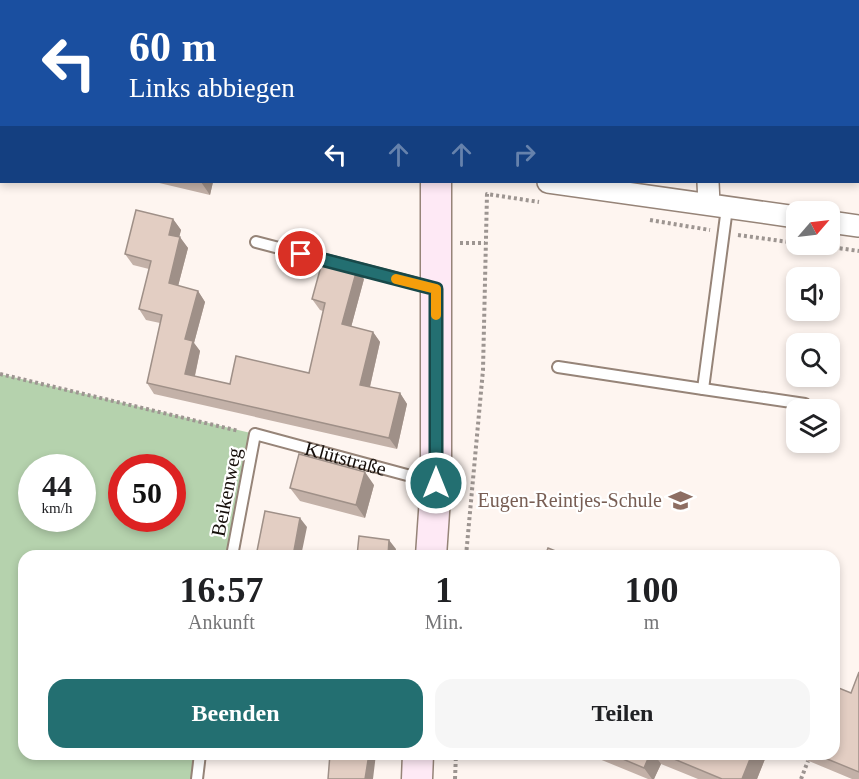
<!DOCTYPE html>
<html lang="de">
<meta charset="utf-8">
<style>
:root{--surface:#fff;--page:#f6f6f6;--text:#202124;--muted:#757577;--accent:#236f71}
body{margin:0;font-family:"Times New Roman",serif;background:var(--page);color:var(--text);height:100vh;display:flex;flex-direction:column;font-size:22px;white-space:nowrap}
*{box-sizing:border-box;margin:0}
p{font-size:20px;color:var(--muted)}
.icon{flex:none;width:33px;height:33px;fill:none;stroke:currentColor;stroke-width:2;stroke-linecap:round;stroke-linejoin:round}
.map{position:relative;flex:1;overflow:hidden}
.sheet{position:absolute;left:18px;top:550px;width:822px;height:210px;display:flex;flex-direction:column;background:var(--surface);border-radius:18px;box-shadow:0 3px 9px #0003}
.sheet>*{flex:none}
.guide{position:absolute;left:0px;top:0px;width:860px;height:183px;box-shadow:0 3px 9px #0003;background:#1a4fa0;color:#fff;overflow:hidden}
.needle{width:39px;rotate:62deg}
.tools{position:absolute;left:786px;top:201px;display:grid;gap:12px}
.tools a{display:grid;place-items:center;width:54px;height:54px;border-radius:12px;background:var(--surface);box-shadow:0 3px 9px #0003;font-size:30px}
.speed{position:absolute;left:18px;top:454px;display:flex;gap:12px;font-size:30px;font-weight:700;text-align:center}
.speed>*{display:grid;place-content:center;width:78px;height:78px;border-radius:50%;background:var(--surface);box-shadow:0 3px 9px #0003;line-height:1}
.speed small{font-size:15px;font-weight:400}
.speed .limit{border:9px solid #d22;background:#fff;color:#111}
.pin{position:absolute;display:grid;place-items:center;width:51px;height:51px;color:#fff;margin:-26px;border:3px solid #fff;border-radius:50%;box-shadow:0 2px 6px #0007}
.me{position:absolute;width:66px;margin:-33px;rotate:0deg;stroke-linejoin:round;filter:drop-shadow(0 0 4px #0008)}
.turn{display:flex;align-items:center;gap:21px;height:126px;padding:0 30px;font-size:27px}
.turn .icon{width:78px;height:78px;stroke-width:2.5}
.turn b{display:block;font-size:42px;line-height:51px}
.lanes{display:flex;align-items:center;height:57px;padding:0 30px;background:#0003;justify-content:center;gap:30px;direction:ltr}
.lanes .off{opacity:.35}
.eta{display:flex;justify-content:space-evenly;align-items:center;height:102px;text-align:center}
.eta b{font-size:36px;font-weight:600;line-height:42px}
.cta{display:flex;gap:12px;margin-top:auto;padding:12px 30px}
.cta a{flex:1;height:69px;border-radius:18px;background:var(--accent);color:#fff;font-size:24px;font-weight:600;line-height:69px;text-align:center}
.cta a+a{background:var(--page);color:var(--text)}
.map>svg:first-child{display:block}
</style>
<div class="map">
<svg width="859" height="779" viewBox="0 0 859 779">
<rect width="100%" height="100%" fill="#fef5f0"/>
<path fill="#b5d2ad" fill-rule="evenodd" d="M0 374 255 434 232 556H24V754L200 755 197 779H0ZM32 468H82V519H32ZM122 468H172V519H122Z"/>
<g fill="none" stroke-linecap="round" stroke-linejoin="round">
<defs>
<g id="lane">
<path d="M256 242 433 288"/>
<path d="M558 367 703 389 727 208"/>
<path d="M703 389 805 404"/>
<path id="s1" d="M232 556 255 434 433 482"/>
<path d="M197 779 200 754"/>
</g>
<path id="street" d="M700 0V2
M548 182 796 217
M708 182 709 204
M830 222 859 226"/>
<path id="secondary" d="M430 0 431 2
M431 556 436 483V182
M417 779 418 754"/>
</defs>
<use href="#lane" stroke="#968478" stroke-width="14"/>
<use href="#street" stroke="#968478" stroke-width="24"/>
<use href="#secondary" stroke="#968478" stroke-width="33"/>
<path stroke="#9d9591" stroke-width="4" stroke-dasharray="3 3" stroke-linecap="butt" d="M465 0V2
M650 220 710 230
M738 235 796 243
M460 243H485
M810 244 859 251
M0 374 239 431
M466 556 483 370 487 194 539 202
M455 779 456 754
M801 779 808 761"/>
<use href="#lane" stroke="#fff" stroke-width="10"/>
<use href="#street" stroke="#fff" stroke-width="21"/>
<use href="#secondary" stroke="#fee9f5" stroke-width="30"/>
</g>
<path fill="#c3b1a8" d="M505 0H544L520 2H506Z
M155 182H213L210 195Z
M173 219 181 230 179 237 188 248 178 286 198 291 205 302 194 343 200 351 195 376 230 384 309 373 323 311 320 310 312 299 364 279 351 327 373 332 380 342 370 387 400 393 407 404 397 449 154 394 147 383 160 323 146 320 139 309 149 269 133 265 125 254Z
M374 485 365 518 300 501 290 488Z
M859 672V779H852L792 754H834L851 693Z
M587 754H767L757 779H698L661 764 654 779H648Z"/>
<path fill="#9f9088" d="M201 182H213L210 195Z
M173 219 181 230 177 246 169 235Z
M180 237 188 248 176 294 169 283Z
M357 269 364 279 349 335 342 324Z
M198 291 205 302 194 343 200 351 193 384 185 374V339Z
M373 332 380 342 368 395 360 385Z
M400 393 407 404 397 449 389 438Z
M365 472 374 485 365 518 356 505Z
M300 518 307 527 301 556H293Z
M389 540 396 549 395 556H388Z
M369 754H376L373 779H365Z
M650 754H654L661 764 654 779H652L644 768Z
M752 754H767L757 779H742Z"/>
<path fill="#e3cec3" stroke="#9f9088" stroke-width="1.5" d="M764 0H848V2H775Z
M136 210 173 219 169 235 180 237 169 283 198 291 185 339 193 341 185 374 230 384 236 356 309 373 325 303 312 299 323 259 357 269 342 324 373 332 360 385 400 393 389 438 147 383 162 315 139 309 151 261 125 254Z
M299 454 365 472 356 505 290 488Z
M265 511 300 518 293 556H256Z
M359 536 389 540 388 556H357Z
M548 548 568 556H545Z
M859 672V772L815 754H834V686L851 693Z
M330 754H369L365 779H328Z
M611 754H650L644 768Z
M662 754H752L742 779H722Z"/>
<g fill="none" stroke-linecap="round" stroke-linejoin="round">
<defs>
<path id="route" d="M301 254 436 289V483"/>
</defs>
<use href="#route" stroke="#174849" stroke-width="15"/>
<use href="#route" stroke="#236f71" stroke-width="10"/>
<path stroke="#f59e0b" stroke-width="10" d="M396 279 436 289V315"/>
</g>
<defs>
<symbol id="school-bare" viewBox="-9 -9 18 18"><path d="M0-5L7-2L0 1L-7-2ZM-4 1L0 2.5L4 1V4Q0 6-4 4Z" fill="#8d6e63" stroke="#fff" stroke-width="2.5" paint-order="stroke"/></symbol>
</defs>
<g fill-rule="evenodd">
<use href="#school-bare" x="664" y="484" width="33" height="33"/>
</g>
<g text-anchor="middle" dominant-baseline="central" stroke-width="4.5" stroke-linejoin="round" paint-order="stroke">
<g font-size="20" fill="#150e0a" stroke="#fff">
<text stroke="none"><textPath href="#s1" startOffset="218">Klütstraße</textPath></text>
<text transform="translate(226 492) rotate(-79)">Beikenweg</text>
</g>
<g font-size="20" fill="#785e54" stroke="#fff" text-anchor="end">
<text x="662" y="500">Eugen-Reintjes-Schule</text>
</g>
</g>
</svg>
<div class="tools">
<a><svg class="needle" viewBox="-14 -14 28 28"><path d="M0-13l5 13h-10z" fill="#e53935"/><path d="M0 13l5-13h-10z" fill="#757577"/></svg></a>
<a><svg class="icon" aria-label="sound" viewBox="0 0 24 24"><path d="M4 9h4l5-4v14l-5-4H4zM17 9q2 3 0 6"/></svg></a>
<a><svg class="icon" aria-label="search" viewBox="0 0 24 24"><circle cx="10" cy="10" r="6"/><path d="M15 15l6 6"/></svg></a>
<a><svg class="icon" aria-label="layers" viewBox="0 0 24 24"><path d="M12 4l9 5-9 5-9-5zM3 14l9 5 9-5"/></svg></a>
</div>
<div class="speed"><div>44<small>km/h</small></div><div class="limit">50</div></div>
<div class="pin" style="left:301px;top:254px;background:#d93025"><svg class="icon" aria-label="arrive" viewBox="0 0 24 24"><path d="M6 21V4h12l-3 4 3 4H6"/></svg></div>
<svg class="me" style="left:436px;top:483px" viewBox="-20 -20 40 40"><circle r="17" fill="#236f71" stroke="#fff" stroke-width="3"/><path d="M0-11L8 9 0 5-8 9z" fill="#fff"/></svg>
<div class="guide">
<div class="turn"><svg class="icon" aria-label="left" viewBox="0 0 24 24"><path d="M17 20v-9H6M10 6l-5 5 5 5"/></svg><div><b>60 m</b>Links abbiegen</div></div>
<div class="lanes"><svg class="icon" aria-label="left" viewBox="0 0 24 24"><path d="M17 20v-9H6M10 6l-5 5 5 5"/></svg><svg class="icon off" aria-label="ahead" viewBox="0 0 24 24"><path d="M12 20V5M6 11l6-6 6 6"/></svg><svg class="icon off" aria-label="ahead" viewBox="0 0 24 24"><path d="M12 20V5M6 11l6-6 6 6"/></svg><svg class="icon off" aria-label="right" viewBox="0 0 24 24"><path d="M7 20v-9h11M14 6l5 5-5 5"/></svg></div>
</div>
<section class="sheet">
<div class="eta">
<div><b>16:57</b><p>Ankunft</p></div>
<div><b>1</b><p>Min.</p></div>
<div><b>100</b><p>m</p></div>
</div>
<div class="cta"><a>Beenden</a><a>Teilen</a></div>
</section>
</div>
